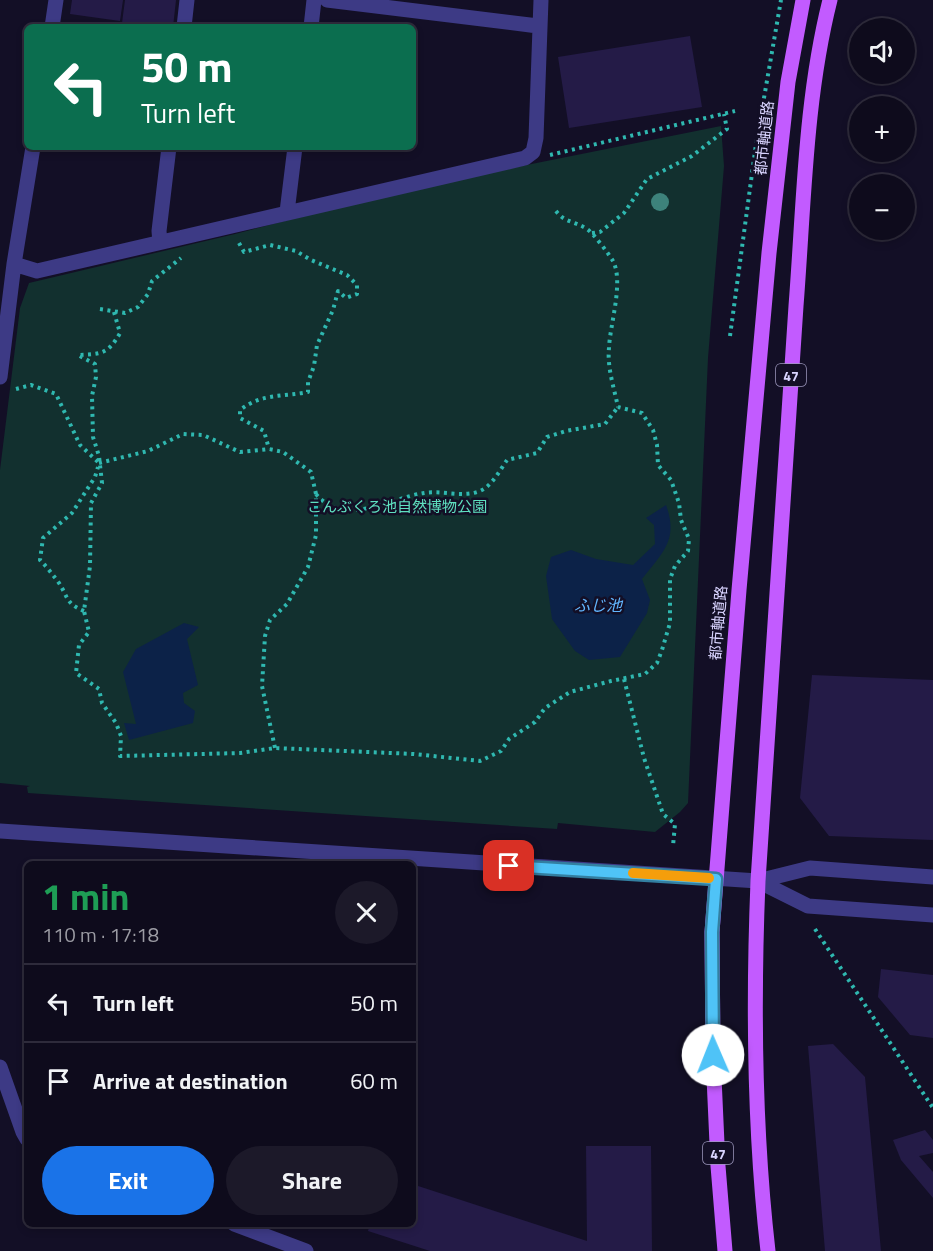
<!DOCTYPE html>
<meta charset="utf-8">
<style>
:root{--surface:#0e0b1c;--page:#1c1929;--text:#f1f3f6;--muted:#9b9ba3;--line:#2e2b3b;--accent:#1a73e8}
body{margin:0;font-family:"Titillium Web","Noto Sans JP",sans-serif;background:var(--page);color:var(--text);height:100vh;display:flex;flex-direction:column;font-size:22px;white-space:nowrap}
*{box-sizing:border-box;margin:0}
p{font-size:20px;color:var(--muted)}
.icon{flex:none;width:33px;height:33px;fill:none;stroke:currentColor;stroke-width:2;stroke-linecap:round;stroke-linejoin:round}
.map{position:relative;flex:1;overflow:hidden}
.panel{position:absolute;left:24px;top:861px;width:392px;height:366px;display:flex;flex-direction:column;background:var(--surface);border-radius:9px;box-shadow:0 3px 9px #0003,0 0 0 2px var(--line)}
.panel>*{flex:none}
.guide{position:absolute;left:24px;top:24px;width:392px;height:126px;border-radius:9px;box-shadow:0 3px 9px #0003,0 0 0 2px var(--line);background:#0b6e4f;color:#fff;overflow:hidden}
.controls{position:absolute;left:849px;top:18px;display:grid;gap:12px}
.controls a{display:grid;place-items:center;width:66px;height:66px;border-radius:50%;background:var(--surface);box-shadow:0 3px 9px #0003,0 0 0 2px var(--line);font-size:30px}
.pin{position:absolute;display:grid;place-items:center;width:51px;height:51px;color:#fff;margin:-26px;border-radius:12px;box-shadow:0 3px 9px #0006}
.me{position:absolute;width:66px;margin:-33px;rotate:359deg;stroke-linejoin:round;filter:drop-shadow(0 0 4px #0008)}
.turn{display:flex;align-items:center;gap:21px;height:126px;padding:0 18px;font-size:27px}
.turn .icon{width:78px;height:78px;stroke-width:2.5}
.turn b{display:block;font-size:42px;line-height:51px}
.round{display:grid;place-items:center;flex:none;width:63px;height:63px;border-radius:32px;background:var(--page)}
.overview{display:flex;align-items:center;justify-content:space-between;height:102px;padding:0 18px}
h1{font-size:36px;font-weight:700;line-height:45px;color:#1e9e55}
.action{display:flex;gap:12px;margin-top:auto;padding:12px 18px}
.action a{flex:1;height:69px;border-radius:36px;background:var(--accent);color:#fff;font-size:24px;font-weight:700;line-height:69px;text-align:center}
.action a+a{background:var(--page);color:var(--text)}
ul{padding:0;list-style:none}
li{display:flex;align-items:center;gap:18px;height:78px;padding:0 18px;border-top:2px solid var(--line)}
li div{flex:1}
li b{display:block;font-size:22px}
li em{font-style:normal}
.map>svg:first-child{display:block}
</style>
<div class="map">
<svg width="933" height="1251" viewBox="0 0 933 1251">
<rect width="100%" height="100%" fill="#130f26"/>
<path fill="#12302f" d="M721 126 724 166 708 358 688 803 680 812 655 832 558 823 557 829 28 793 27 787 30 786 0 783V470L20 308 29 283 235 234 403 190Z"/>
<path fill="#0c2248" d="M666 505C679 540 662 553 642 579L650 600 647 613 620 657 589 660 575 651 552 619 546 576 551 557 571 550 596 559 633 565 655 544 654 525 646 518Z
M184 623 199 627 187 639 198 685 183 693 184 703 195 711 193 723 129 740 124 723 136 724 123 672 136 649Z"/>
<path fill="#241b47" d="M72 0H123L120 21 70 14Z
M125 0H176L173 27H151L122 23Z
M690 36 702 107 569 128 558 57Z
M812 675 933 680V840L829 836 800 798Z
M881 969 933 975V1038L910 1035 878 997Z
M833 1044 865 1077 881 1251H825L808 1046Z
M925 1130 933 1140V1153L919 1156 933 1172V1198L901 1160 893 1140Z
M586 1146H651L652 1251H430L368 1231 370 1224H412V1184L587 1241Z"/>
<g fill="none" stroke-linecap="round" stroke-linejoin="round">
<path stroke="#2fb8b0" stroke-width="4" stroke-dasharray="3 4.5" stroke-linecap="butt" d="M550 155 735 111
M556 211C565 223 575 221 587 229 593 233 609 254 613 261 624 282 610 324 609 348 607 367 614 388 618 407
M592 233 600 232 624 213 647 179 692 156 727 129 724 114
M239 243 244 252 270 245 296 251 311 260 347 275 357 285V294L346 298 338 291 333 310 317 345 314 366 308 382V392C283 397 262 393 240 410V418L264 431 269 449
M100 309 125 313 138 307 148 294 152 281 181 258
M114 312 120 333C108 354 102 354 78 355L95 364 96 377 92 396 93 437 99 456 102 483 91 503 90 566 84 611 89 632 79 645 76 673 99 689 102 703 116 723 121 736 120 756 240 753 275 748 414 754 480 761 501 751 509 739 535 722 545 708 570 692 611 681 645 674 657 663 662 650 670 623V579L675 566 688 551 689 539 681 520 679 503 671 480 658 465 657 445 653 430 642 413 618 407
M730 336 756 144 781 0
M16 389 31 385 56 394 80 445 99 463
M99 463 148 451 183 434 203 435 240 452 269 449 283 452 311 472 316 494V535L308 567 287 604 270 620 265 636 262 686 275 748
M316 494C344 528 390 498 424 493 442 490 463 498 480 491 492 486 500 470 507 460L537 453 547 437 566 431 605 424 618 407
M84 611C66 604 68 597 59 583 53 575 47 567 40 560L43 538 72 513 95 477 98 467
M624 679 644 758 663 814 675 824 673 846
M815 929 933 1108"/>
<path stroke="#3d3a85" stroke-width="15" d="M327 0 538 26
M52 27 56 0
M184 27 187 0
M311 27 314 0
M287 212 295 147
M160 242 159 231 169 147
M14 264 37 271 525 158 533 152 536 138 541 0
M0 377 14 264 33 147
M0 831 758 881 810 868 933 877
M758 881 808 906 933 915
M0 1067 23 1132 27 1139
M234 1224 306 1251"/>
<path stroke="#c25bff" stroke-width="15" d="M725 1251 718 1166 713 1055 712 932 739 590 769 253 788 82 803 0
M768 1251C754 1129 753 1004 758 881 772 689 782 498 796 306 804 204 805 99 830 0"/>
</g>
<circle fill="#3d827b" cx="660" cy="202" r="9"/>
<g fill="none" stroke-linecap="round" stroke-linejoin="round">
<defs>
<path id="route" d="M509 866 716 879 712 932 713 1055"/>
</defs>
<use href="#route" stroke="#337fa1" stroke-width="15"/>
<use href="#route" stroke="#4fc3f7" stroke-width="10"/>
<path stroke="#f59e0b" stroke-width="10" d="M633 873 709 878"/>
</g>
<g text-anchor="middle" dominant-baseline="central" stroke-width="5" stroke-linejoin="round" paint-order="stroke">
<g fill="#130f26" stroke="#9e99be" stroke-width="1.5">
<rect x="776" y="364" width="30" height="22" rx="4.5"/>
<rect x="703" y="1142" width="30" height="22" rx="4.5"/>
</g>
<g font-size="14" font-weight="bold" fill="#d9d4ff">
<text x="791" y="375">47</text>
<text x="718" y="1153">47</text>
</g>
<g font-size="15" fill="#d9d4ff" stroke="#130f26">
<text transform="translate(764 138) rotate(-84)">都市軸道路</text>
<text transform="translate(718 623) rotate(-85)">都市軸道路</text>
</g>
<g font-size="15" fill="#5fe0c0" stroke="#130f26">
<text x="397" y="506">こんぶくろ池自然博物公園</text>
</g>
<g font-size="16" font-style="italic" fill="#62b6ff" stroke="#130f26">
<text x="598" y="605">ふじ池</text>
</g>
</g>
</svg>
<div class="controls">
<a><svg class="icon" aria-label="sound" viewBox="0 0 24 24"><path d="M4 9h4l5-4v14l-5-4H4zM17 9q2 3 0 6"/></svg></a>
<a>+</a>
<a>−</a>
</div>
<div class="pin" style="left:509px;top:866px;background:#d93025"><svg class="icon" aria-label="arrive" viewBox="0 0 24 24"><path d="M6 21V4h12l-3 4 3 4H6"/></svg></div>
<svg class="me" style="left:713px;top:1055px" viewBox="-20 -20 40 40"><circle r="19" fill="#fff"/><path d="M0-13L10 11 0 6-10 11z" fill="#4fc3f7"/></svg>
<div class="guide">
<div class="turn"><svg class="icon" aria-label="left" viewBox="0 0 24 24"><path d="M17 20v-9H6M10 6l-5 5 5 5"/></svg><div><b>50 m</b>Turn left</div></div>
</div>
<section class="panel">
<div class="overview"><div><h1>1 min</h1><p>110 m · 17:18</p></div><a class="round"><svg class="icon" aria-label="close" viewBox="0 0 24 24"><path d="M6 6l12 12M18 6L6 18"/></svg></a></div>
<ul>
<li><svg class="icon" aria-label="left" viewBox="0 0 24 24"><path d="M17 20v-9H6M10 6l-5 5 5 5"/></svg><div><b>Turn left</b></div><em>50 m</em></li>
<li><svg class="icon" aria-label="arrive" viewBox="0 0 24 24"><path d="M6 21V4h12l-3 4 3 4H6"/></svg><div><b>Arrive at destination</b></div><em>60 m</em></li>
</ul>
<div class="action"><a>Exit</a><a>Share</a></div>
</section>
</div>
